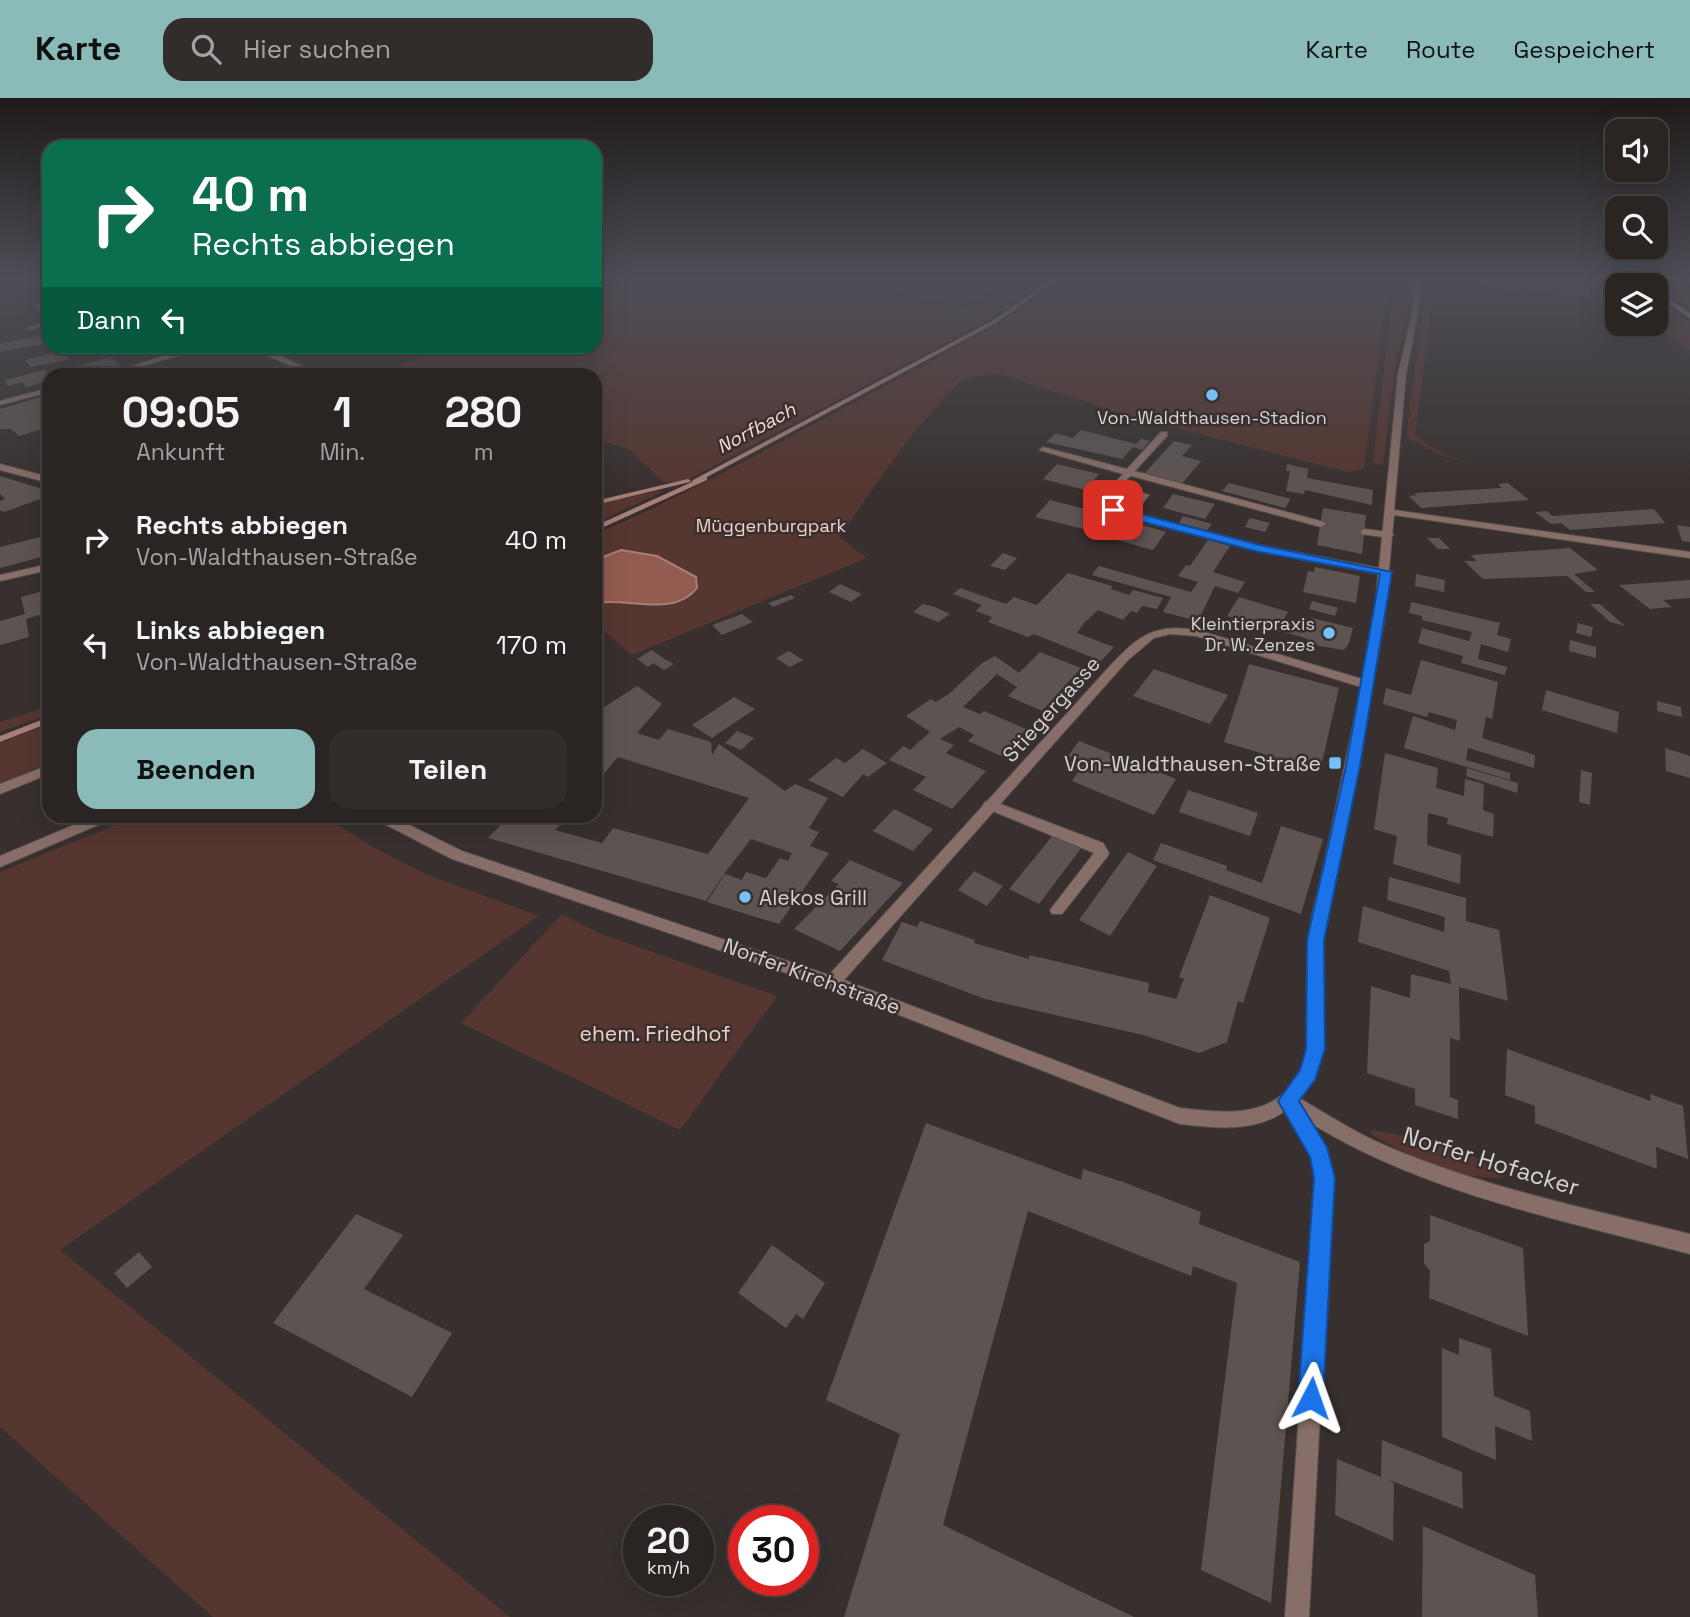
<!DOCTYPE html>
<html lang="de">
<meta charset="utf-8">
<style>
:root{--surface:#2a2422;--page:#322c2a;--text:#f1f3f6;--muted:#a5a4a5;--line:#464140;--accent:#8bbbb9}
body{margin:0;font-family:"Space Grotesk",sans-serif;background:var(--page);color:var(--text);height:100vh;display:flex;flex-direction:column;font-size:26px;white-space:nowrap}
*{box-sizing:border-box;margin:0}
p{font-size:23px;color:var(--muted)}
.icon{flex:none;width:38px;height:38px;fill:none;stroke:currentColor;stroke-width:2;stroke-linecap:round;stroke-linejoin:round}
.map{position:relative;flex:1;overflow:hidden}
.side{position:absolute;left:42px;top:270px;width:560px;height:455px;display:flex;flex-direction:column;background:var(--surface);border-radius:21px;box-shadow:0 7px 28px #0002,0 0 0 2px var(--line)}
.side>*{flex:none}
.hud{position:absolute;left:42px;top:42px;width:560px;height:214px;border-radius:21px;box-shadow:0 7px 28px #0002,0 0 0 2px var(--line);background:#0b6e4f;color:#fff;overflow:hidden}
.controls{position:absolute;left:1605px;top:21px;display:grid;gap:14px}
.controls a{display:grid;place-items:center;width:63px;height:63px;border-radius:14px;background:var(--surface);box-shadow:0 7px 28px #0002,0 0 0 2px var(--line);font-size:35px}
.speed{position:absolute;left:623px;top:1407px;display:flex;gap:14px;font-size:35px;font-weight:700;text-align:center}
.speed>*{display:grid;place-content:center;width:91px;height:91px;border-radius:50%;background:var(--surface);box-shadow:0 7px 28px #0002,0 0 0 2px var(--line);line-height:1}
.speed small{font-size:18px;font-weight:400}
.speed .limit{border:10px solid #d22;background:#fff;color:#111}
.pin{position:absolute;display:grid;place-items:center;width:60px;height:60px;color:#fff;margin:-30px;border-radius:14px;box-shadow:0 4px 10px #0006}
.me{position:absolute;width:77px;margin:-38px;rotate:4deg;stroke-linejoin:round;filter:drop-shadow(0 0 5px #0008)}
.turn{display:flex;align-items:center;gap:24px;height:147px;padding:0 35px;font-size:32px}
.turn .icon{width:91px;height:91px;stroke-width:2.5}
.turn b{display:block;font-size:49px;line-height:60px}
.then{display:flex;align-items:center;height:66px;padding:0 35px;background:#0003;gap:14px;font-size:26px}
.eta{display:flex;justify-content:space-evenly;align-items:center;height:119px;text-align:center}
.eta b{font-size:42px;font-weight:700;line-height:49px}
.action{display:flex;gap:14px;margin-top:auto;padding:14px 35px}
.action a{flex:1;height:80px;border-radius:21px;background:var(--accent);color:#111;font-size:28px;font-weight:700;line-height:80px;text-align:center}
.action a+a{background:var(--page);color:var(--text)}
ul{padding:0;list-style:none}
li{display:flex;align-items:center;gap:21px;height:105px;padding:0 35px}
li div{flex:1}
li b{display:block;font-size:26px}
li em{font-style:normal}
header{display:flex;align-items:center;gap:42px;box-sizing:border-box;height:98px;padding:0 35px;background:var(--accent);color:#111}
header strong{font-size:33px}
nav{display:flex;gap:38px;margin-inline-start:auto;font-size:24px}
.search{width:490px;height:63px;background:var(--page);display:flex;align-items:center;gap:18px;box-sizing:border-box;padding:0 24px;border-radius:21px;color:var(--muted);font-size:26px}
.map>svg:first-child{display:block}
</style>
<header>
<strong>Karte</strong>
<div class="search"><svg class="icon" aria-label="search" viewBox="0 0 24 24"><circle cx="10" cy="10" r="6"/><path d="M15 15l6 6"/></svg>Hier suchen</div>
<nav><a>Karte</a><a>Route</a><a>Gespeichert</a></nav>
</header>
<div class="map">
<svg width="1690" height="1519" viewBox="0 0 1690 1519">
<rect width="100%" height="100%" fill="#38302e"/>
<path fill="#563630" d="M595 181H827L951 211 978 207 1022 181H1049L986 223 684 384H663L630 352 595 340V276H393L406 272 398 268 456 249 595 248Z
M838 181H1010L971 205 952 208Z
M1063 181H1081L1069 203 1087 181H1389L1364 371 1348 374 1133 319 996 275 960 283 906 344 839 439 867 460 632 557 599 529 595 531V436C674 404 748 361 824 321 906 277 988 235 1063 181Z
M1395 181H1412L1408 211 1396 260 1383 367 1373 365Z
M1427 181H1447V184L1434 188 1415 338 1445 357 1471 366 1443 358 1407 339 1408 321 1412 316 1409 314Z
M1648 181H1671L1690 196V212Z
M1656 200 1690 224V252L1652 226H1656Z
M656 393H664L595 425V407Z
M49 608V616L0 634V624Z
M49 626V665L0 686V645Z
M138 718H324L371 748 428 777 539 818 60 1152 510 1519H213L0 1329V774Z
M562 816 599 835 777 898 680 1032 461 925Z
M1372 1032C1416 1040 1471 1047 1503 1080 1455 1081 1410 1060 1370 1035Z"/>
<path fill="#935b50" stroke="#a77f77" stroke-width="2" d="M621 452 657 458 696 479 697 490C674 520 628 499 595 505V462Z"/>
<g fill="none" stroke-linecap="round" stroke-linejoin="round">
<path fill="#a77f77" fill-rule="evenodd" d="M1053 181H1058L996 225 707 379V382L595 433V428L692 384 693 382 992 223Z
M688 381 691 383 690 384 595 407V403Z
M49 619V625L0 644V638Z"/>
</g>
<path fill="#5d5452" d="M1476 181H1583L1591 199 1477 187Z
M49 204V214L41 215 31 208Z
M49 235V245L0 254V246Z
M139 248H180L186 253 165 258 156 251 145 254Z
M62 253 69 262 30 269 25 262Z
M112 259 121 269 92 276H76L71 269Z
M44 272 49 277V283L26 289 22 284 8 288 5 282Z
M44 298 49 299V329L19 338 11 331H0V311Z
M1081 332 1136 346 1141 341 1150 343 1142 352 1133 349 1122 361 1046 344 1056 335 1073 340Z
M1174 343 1192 347 1182 358 1201 363 1181 387 1143 377Z
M1057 366 1099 376 1085 392 1043 381Z
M1287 366 1308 371 1307 380 1373 392 1372 407 1305 392 1304 396 1286 393 1290 373H1286Z
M0 378 49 393V398L4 414 0 412V403L5 401 0 396Z
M1229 385 1291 401 1285 410 1222 393Z
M1508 385 1529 402 1421 410 1409 398 1417 397 1414 395 1502 390 1498 386Z
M1173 396 1215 406 1205 421 1163 410Z
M1050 402 1089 412 1084 418 1105 423 1096 434 1035 419Z
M1323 410 1366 417 1362 456 1317 447Z
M1654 411 1665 425 1570 432 1561 425 1551 426 1535 414 1547 413 1552 418Z
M1183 418 1212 426 1207 432 1179 425Z
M1250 420 1270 425 1265 434 1245 429Z
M1121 421 1166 434 1153 452 1106 439Z
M1677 427 1690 429V444L1682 443Z
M49 437V457L0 470V449Z
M1427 440H1439L1450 451H1438Z
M1208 442 1230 448 1213 474 1245 484 1238 495 1215 488 1198 523 1163 514 1171 499 1092 477 1099 468 1191 494 1198 484 1178 478 1186 467 1190 468Z
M1570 450 1598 472 1574 476 1595 494H1586L1567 478 1483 481 1464 463H1477L1471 457Z
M1003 455 1017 460 1005 472 990 468Z
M1315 469 1360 478 1356 505 1303 494 1308 473 1314 474Z
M1068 475 1112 488 1111 491 1129 497 1133 492 1163 500 1157 511 1142 508 1137 515 1131 513 1123 522 1098 512 1084 525 1077 535 1114 549 1101 563 1034 536 1028 539 988 524 992 519 976 513 982 507 953 496 960 490 1006 506 1014 499 1037 507Z
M1416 476 1445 482 1444 494 1415 488Z
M1690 482V500L1663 502 1672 509 1650 511 1619 487Z
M840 486 862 496 851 504 829 494Z
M47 492 49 514 26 521 29 539 0 547V523L25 516 21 499Z
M791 497 795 500 773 509 768 505Z
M1239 499 1288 514 1284 520 1309 527 1312 520 1353 530 1349 545 1344 552 1319 548 1305 540 1227 518Z
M1312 503 1338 510 1335 518 1309 511Z
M1411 504 1500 525 1497 537 1511 541 1508 554 1481 546 1478 561 1507 569 1505 577 1461 565 1463 558 1418 545 1422 530 1469 543 1472 534 1422 522V518L1409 515Z
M923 506 935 509 950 516 938 524 913 514Z
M1590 506H1600L1625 528 1610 524Z
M742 516 753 524 722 537 712 527Z
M1578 525 1593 529 1591 539 1576 535Z
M1570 542 1596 549V560L1569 553Z
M652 552 663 560 674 566 664 572 653 565 648 569 637 561Z
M789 553 803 562 790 569 776 560Z
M1040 554 1081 570 1042 613 1008 598 1017 589 997 576 963 609 980 616 984 613 1026 631 1001 658 968 643 974 637 959 629 940 641 954 647 946 655 986 673 952 711 913 692 926 679 889 662 903 648 910 652 930 634 906 618 931 601 936 604 949 596 982 565 995 558 1019 575Z
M1421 562 1498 584 1492 621 1486 619 1482 640 1535 657 1534 670 1468 650 1466 662 1510 675V682L1404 650 1413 618 1455 632 1457 622 1429 614 1427 619 1383 606 1386 590 1411 597Z
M1249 566 1339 590 1320 673 1224 644Z
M1154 571 1228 597 1210 626 1133 598Z
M637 588 662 606 637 635 659 642 668 631 711 644 712 657 719 646 785 693 795 686 828 700 809 730 819 734 810 748 829 755 779 826 707 804 725 776 742 782 746 774 766 780 780 760 788 763 792 755 751 741 727 772 706 803 488 740 509 718H568L555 732 602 745 613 730 708 756 749 700 618 659 595 686V615Z
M1546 592 1619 614 1617 635 1542 612Z
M734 599 755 611 712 640 692 627Z
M1657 603 1681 609 1682 619 1657 613Z
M737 633 754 640 741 652 725 645Z
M1079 643 1176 681 1154 717 1072 683 1085 664 1068 658Z
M1665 650 1690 658V680L1666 673Z
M863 651 887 665 868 679 863 676 843 699 808 682 836 660 845 665Z
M1385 655 1438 670 1436 690 1464 698 1465 681 1484 686 1483 712 1494 716 1493 739 1447 726 1448 720 1428 715 1427 747 1461 757 1460 786 1393 766 1397 738 1374 731Z
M1467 670 1518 685 1517 695 1466 678Z
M1581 672 1592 675 1590 707 1579 704Z
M1188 692 1258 715 1250 738 1179 714Z
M894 711 933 731 913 753 873 733Z
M1281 728 1323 741 1301 816 1153 762 1161 745 1227 768 1226 772 1262 785Z
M1054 736 1082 749 1039 806 1009 791Z
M1128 754 1157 768 1110 838 1079 822Z
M850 762 903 785 840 853 794 831 839 786 831 783Z
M974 773 1003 788 987 808 958 792Z
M1389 779 1466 800V823L1499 832 1508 903 1459 889 1460 943 1450 940V999L1458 1002V1021L1415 1007V991L1367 975 1371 888 1410 900 1411 876 1451 886 1449 873 1358 844 1363 808 1444 834 1445 819 1387 802Z
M1210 797 1270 820 1243 905 1238 903 1227 944 1199 955 1143 937 985 901 882 862 902 824 917 829 920 823 975 842 974 845 1029 861V857L1149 885 1148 894 1176 901 1184 881 1179 879Z
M1507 951 1651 1003 1650 996 1683 1008 1688 1061 1656 1049 1657 1071 1535 1025V1008L1505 997Z
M926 1025 1081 1082 1083 1071 1123 1084 1201 1114 1199 1126 1300 1164 1271 1505 1201 1472 1237 1185 1193 1168 1191 1178 1028 1113 943 1427 1134 1519H844L900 1336 826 1302Z
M356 1116 403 1137 364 1191 452 1235 412 1299 273 1225Z
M1430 1117 1523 1150 1528 1238 1429 1200 1430 1173 1424 1165V1146L1430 1143Z
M772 1147 825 1185 803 1221 796 1216 786 1230 738 1195Z
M139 1154 152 1169 127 1190 114 1175Z
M1459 1240 1491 1251 1494 1298 1530 1313 1532 1343 1495 1328 1496 1362 1442 1339V1250L1459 1257Z
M1382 1342 1462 1374 1463 1411 1387 1381 1394 1385 1393 1443 1335 1417 1337 1361 1381 1379Z
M1423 1428 1535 1477 1538 1519H1422Z
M700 1440 715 1457 698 1481V1442Z"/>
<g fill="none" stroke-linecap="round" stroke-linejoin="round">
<defs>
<path id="lane" d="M237 248H260L318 276H309L255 252Z
M1127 371 1324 424 1326 426 1321 429 1124 376V372Z
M1364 431 1389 434 1394 437 1389 440 1361 436V432Z
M49 667V676L0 696V686Z
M990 702 1103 745 1109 755 1107 759 1062 816H1052L1050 812 1094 755 985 710 983 707 985 704Z
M95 718H114L112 721 0 769V758Z"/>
<path id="street" d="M1416 181H1422L1417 220 1406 276 1394 412 1690 454V460L1394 417 1389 472 1391 474 1389 476 1384 525 1324 842V933L1321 964 1301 1001C1330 1018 1359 1037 1391 1050 1486 1090 1590 1111 1690 1136V1156C1562 1122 1427 1096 1312 1026L1329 1056 1333 1080 1309 1519H1285L1315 1080 1311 1058 1285 1013C1254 1035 1215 1030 1180 1026L827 889 452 761 375 721 373 718H391L462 753 829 877 1110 568C1138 538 1154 525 1197 532L1362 581 1374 525 1378 476 1259 453 1095 410V406L1123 376 1039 352 1043 349 1127 371 1161 334H1167V338L1121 388 1149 397 1135 415 1260 447 1379 470 1398 276 1411 220ZM1117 393 1138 398 1127 413 1104 407ZM1170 536 1196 538 1361 589C1349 646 1337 703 1325 761 1320 788 1310 816 1308 844 1306 886 1320 955 1290 989 1263 1021 1216 1014 1180 1010L844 882 1128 562 1154 540Z
M49 223V227L29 232 26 230Z
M197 248H210L116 276H106Z
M49 290V294L0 307V303Z
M0 366 49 379V385L0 372Z
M49 466V472L0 483V477Z"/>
<path id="secondary" d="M1634 181H1641L1649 187H1642Z
M1656 192 1690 215V220L1656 197Z"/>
</defs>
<use href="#lane" stroke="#554d4b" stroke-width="2"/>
<use href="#street" stroke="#554d4b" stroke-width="2"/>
<use href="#secondary" stroke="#554d4b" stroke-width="2"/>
<use href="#lane" fill="#886e68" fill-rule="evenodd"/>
<use href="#street" fill="#886e68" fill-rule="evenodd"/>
<use href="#secondary" fill="#b88f86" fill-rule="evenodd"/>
</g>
<linearGradient id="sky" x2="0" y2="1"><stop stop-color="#1f1a19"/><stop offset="0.46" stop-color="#4d4e57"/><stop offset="1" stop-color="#4d4e57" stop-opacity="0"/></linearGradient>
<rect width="1690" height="393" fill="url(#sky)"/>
<path fill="#1a73e8" stroke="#114b97" stroke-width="2" d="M1113 409 1260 447 1392 474 1360 668 1324 842 1325 951 1315 982 1299 1003 1327 1049 1335 1080 1323 1300 1319 1309 1311 1312 1302 1309 1298 1300 1314 1080 1310 1059 1278 1003 1300 972 1306 951 1307 842 1346 668 1380 476 1259 454 1109 415 1108 412Z"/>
<g fill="#76c0f7" stroke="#38302e" stroke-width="2.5">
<circle cx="1212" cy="297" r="7"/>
<circle cx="1329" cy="535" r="7"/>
<rect x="1328" y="658" width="14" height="14" rx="3.5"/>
<circle cx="745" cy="799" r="7"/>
</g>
<g text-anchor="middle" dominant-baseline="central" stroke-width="5" stroke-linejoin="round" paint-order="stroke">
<g font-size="18" fill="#d7d2d1" stroke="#38302e">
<text x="1212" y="319">Von-Waldthausen-Stadion</text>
<text x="1315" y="525" text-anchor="end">Kleintierpraxis<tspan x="1315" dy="21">Dr. W. Zenzes</tspan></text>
</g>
<g font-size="18" fill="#f3cfc7" stroke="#38302e">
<text x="771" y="427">Müggenburgpark</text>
</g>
<g font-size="19" font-style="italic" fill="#fcd7cf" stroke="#38302e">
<text transform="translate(756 330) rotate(-28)">Norfbach</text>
</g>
<g font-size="21" fill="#d7d2d1" stroke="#38302e">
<text transform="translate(1051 611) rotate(-48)">Stiegergasse</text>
<text transform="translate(812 878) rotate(20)">Norfer Kirchstraße</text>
</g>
<g font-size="21" fill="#d7d2d1" stroke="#38302e" text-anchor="end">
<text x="1321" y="665">Von-Waldthausen-Straße</text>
<text x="759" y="799" text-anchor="start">Alekos Grill</text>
</g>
<g font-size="21" fill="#f3cfc7" stroke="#38302e">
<text x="655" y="935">ehem. Friedhof</text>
</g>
<g font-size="24" fill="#d7d2d1" stroke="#38302e">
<text transform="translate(1491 1063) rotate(17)">Norfer Hofacker</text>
</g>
</g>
</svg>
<div class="controls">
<a><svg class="icon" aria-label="sound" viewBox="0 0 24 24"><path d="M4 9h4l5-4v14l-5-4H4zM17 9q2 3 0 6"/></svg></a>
<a><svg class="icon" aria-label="search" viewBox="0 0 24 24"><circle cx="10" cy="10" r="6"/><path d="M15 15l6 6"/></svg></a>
<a><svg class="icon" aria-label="layers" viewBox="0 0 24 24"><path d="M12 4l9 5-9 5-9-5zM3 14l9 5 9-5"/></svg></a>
</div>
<div class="speed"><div>20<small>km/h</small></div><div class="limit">30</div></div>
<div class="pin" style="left:1113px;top:412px;background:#d93025"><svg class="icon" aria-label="arrive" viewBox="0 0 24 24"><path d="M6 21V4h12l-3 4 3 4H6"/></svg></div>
<svg class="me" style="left:1311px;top:1300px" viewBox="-20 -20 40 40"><path d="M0-17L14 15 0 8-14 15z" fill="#1a73e8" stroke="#fff" stroke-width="4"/></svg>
<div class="hud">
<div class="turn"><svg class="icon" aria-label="right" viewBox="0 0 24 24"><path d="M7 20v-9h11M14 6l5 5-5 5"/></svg><div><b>40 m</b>Rechts abbiegen</div></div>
<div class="then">Dann<svg class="icon" aria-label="left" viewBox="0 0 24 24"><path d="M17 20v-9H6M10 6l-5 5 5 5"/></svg></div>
</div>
<section class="side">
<div class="eta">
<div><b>09:05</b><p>Ankunft</p></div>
<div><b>1</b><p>Min.</p></div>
<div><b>280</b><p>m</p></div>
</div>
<ul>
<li><svg class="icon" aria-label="right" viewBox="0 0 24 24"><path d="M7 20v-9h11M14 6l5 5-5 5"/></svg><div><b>Rechts abbiegen</b><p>Von-Waldthausen-Straße</p></div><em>40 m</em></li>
<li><svg class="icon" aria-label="left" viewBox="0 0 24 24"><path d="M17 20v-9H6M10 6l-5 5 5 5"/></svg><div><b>Links abbiegen</b><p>Von-Waldthausen-Straße</p></div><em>170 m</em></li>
</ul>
<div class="action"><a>Beenden</a><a>Teilen</a></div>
</section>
</div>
